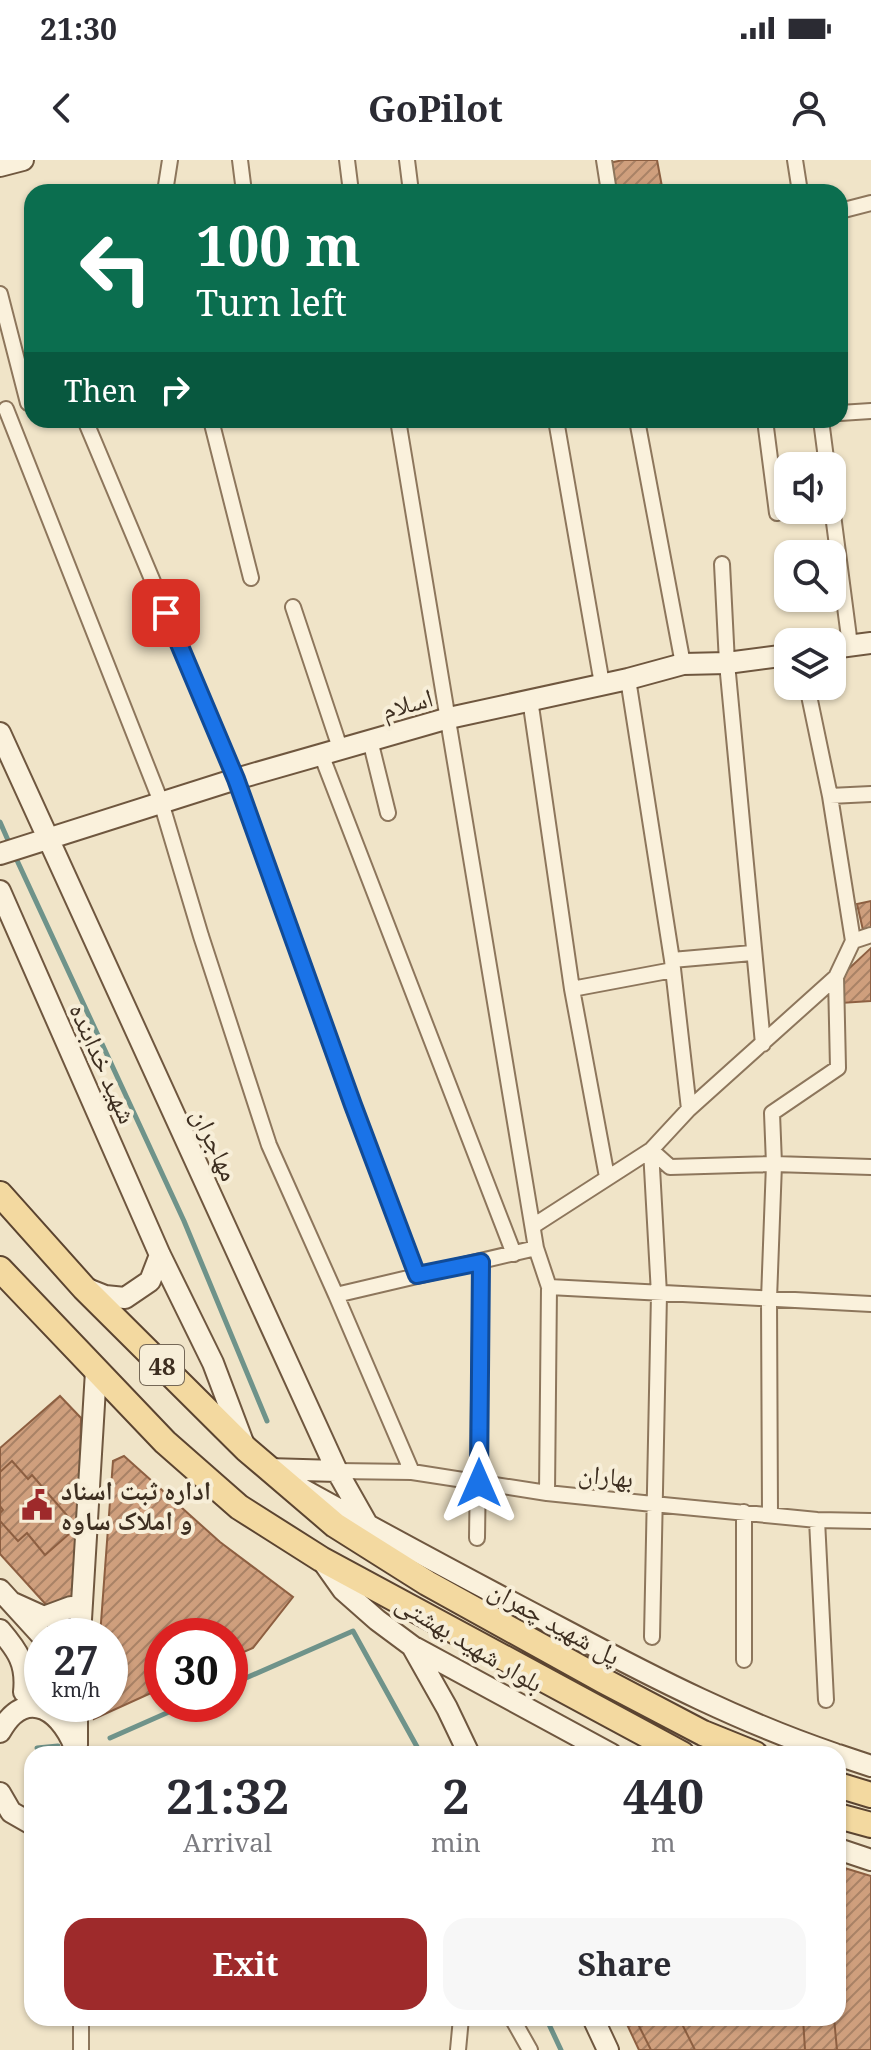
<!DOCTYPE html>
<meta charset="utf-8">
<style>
:root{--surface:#fff;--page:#f7f7f7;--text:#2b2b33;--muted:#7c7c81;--accent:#9e2a2b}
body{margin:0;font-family:"Noto Serif","Noto Naskh Arabic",serif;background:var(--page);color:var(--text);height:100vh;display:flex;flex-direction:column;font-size:30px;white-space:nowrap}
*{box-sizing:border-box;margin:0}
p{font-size:26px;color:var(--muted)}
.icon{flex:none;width:44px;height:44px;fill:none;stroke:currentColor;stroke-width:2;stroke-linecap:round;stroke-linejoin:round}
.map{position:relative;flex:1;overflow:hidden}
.drawer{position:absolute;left:24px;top:1586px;width:822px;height:280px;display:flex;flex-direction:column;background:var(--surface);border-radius:24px;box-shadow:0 2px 6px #0004}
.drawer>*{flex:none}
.hud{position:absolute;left:24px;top:24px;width:824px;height:244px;border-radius:24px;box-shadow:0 2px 6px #0004;background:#0b6e4f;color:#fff;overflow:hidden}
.tools{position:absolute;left:774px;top:292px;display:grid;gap:16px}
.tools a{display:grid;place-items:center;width:72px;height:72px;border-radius:16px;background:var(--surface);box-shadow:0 2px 6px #0004;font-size:40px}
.speed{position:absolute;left:24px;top:1458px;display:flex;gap:16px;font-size:40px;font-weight:700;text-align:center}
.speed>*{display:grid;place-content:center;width:104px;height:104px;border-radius:50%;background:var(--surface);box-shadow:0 2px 6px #0004;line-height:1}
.speed small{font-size:20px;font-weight:400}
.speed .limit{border:12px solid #d22;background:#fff;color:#111}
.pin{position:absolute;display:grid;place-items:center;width:68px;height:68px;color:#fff;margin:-34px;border-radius:16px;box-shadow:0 4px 12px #0006}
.me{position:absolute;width:88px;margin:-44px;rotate:0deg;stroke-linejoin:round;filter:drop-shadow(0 0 6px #0008)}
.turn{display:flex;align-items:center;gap:28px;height:168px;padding:0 40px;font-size:36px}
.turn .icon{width:104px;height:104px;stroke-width:2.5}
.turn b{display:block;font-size:56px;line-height:68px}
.then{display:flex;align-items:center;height:76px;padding:0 40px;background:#0003;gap:16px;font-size:30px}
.eta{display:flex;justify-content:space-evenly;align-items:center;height:136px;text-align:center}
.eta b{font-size:48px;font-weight:700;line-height:56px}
.action{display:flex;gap:16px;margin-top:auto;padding:16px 40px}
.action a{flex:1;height:92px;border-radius:24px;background:var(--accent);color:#fff;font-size:32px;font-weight:700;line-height:92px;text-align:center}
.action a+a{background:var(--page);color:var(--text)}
.status{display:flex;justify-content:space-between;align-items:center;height:56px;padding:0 40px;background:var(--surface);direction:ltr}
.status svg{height:22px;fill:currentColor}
header{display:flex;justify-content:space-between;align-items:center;height:104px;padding:0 40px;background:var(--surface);font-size:36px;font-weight:700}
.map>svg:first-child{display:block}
</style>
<div class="status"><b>21:30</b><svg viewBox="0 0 49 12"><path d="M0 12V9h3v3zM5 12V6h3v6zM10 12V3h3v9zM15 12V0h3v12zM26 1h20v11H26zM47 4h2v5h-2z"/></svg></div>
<header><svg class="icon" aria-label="back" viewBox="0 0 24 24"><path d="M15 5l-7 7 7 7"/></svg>GoPilot<svg class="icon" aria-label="person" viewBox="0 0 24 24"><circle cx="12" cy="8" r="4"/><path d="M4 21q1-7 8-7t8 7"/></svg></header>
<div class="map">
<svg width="871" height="1890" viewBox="0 0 871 1890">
<defs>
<pattern id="building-hatch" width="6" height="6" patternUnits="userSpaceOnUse" patternTransform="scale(2)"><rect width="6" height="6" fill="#cf9f7d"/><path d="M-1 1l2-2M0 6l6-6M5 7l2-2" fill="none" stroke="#a98266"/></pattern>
</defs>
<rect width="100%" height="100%" fill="#f0e4c8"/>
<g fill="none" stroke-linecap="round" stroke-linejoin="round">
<path stroke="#6f938a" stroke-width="5" d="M0 662 11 687
M15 696 184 1061 267 1261
M230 1525 353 1471 421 1594
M110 1578 187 1544
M37 1588 58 1586
M546 1858 561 1890"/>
</g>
<path fill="url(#building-hatch)" stroke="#8d5f41" stroke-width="2" d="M623 0H657L663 32H614L609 3Z
M871 741V768L863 770 857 744Z
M871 788V841L841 843 840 817Z
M60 1236 81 1258 78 1425 67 1444 50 1449 0 1394V1288Z
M124 1296 220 1382 293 1437 253 1488 230 1498V1476H162V1528L94 1559 95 1544H110V1476H100L113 1301Z
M12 1301 28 1319 32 1315 77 1367 45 1395 27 1373 18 1381 0 1361V1353L3 1350 0 1346V1312Z
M838 1706 871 1716V1890H805L803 1858H838Z
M624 1858H803L805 1890H639Z
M635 1858H679L695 1890H651Z
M803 1858H834L837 1890H805Z"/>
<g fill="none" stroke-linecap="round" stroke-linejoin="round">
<defs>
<path id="street" d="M240 0 244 32
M347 0 351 32
M407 0 411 32
M604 0 609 32
M795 0 800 32
M165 32 170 0
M840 51 871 43
M0 134 28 243
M6 249 161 642 201 776 269 985 336 1135
M840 253 871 251
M85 260 236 619 353 945 417 1115
M211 260 251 418
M398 260 536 1088 549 1127 547 1333
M556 260 602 524
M637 260 683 504
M765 260 777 353
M821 260 827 306
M832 347 850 485
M722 404 727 503 763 884
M293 447 340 588
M628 519 672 800 689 949
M807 526 830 636 853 781
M530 539 572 829 607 1017
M370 580 388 653
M321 594 514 1094
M830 636 871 634
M672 800 752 793
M572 829 673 810
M651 990 659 1134 652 1477
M651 990 670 1007 774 1004 871 1007
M533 1066 651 990 689 949 836 817 853 781 871 775
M549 1127 871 1144
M337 1311 412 1312 547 1333 653 1344 817 1360 871 1361
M412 1312 336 1135 536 1088
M770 1355 769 1139 774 1004 772 953 838 908 836 817
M817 1360 826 1540
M477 1378 481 1102
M744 1500V1352
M81 1858V1890
M512 1858 530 1890
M458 1890 461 1858"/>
<path id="secondary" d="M0 6 23 0
M832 488 871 483
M0 573 337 1311 367 1364
M0 694 236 619 449 558 628 519 683 504 727 503 788 495
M0 731 160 1095 213 1203 244 1285
M85 1128 105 1136 125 1138 150 1121 160 1095
M268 1309 337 1311
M302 1329C391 1378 480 1426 570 1473 656 1519 743 1563 835 1594
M321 1399 343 1430 377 1460 412 1486 611 1594
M0 1430 42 1476
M13 1443 44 1457 71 1447
M0 1470C18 1491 27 1504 24 1532
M80 1476 96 1211
M412 1486 447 1548 469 1594
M0 1572C27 1523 65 1553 77 1594
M77 1585V1544
M838 1595 871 1606
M0 1633 11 1652 32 1664
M838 1689 871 1700
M593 1858 608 1890"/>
<path id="primary" d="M0 1034 84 1128 246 1289 335 1365 427 1423 604 1521 703 1573 755 1594
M0 1109 165 1282 239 1347 321 1399 682 1594
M838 1625 871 1635
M838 1656 871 1665"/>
</defs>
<use href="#street" stroke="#8d765c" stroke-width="18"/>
<use href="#secondary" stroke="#6f573f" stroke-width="24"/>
<use href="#primary" stroke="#5b4430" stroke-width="28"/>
<use href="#street" stroke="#faf1dc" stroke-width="14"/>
<use href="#secondary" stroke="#faf1dc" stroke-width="20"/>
<use href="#primary" stroke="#f3d9a0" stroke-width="24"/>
</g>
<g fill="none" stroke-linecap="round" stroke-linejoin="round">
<defs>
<path id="route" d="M166 453 236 619 353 945 417 1115 481 1102 479 1323"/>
</defs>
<use href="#route" stroke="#114b97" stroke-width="20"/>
<use href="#route" stroke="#1a73e8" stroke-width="14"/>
</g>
<defs>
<symbol id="civic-bare" viewBox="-9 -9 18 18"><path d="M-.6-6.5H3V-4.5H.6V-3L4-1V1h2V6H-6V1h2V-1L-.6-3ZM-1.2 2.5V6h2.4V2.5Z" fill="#9e2a2b" stroke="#f7eed8" stroke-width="2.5" paint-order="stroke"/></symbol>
</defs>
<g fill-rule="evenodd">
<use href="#civic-bare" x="15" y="1323" width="44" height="44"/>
</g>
<g text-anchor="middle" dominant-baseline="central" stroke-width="8" stroke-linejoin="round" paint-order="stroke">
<rect fill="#f7eed8" stroke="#756857" stroke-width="2" x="140" y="1185" width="44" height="40" rx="6"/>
<g font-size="24" font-weight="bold" fill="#3d2e20">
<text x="162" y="1205">48</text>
</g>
<g font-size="26" fill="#3d2e20" stroke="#f7eed8">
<text transform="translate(407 543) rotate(-16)">اسلام</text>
<text transform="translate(104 903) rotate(66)">شهید خدابنده</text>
<text transform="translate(216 984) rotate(65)">مهاجران</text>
<text transform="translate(606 1315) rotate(6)">بهاران</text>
<text transform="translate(555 1462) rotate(29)">پل شهید چمران</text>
<text transform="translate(470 1482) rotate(31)">بلوار شهید بهشتی</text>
</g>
<g font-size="26" font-weight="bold" fill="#3d2e20" stroke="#f7eed8" text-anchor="start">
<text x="61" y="1330">اداره ثبت اسناد<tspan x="61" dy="30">و املاک ساوه</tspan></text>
</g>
</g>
</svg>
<div class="tools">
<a><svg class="icon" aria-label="sound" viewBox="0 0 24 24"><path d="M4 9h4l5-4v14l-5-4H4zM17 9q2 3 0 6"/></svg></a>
<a><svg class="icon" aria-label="search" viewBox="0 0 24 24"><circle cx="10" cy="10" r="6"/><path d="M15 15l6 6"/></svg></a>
<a><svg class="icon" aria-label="layers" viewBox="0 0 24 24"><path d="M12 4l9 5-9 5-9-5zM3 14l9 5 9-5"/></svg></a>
</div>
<div class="speed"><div>27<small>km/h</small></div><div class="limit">30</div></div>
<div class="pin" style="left:166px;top:453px;background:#d93025"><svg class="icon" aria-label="arrive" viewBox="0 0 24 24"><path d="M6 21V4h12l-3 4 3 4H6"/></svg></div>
<svg class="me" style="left:479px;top:1323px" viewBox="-20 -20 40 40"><path d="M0-17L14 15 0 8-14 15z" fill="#1a73e8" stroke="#fff" stroke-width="4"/></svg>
<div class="hud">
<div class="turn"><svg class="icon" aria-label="left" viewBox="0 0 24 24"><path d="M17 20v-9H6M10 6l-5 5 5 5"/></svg><div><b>100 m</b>Turn left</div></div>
<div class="then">Then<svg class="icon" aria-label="right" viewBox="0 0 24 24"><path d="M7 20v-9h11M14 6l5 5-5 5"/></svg></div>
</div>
<section class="drawer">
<div class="eta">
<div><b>21:32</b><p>Arrival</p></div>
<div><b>2</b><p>min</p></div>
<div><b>440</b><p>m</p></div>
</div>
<div class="action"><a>Exit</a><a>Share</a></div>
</section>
</div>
